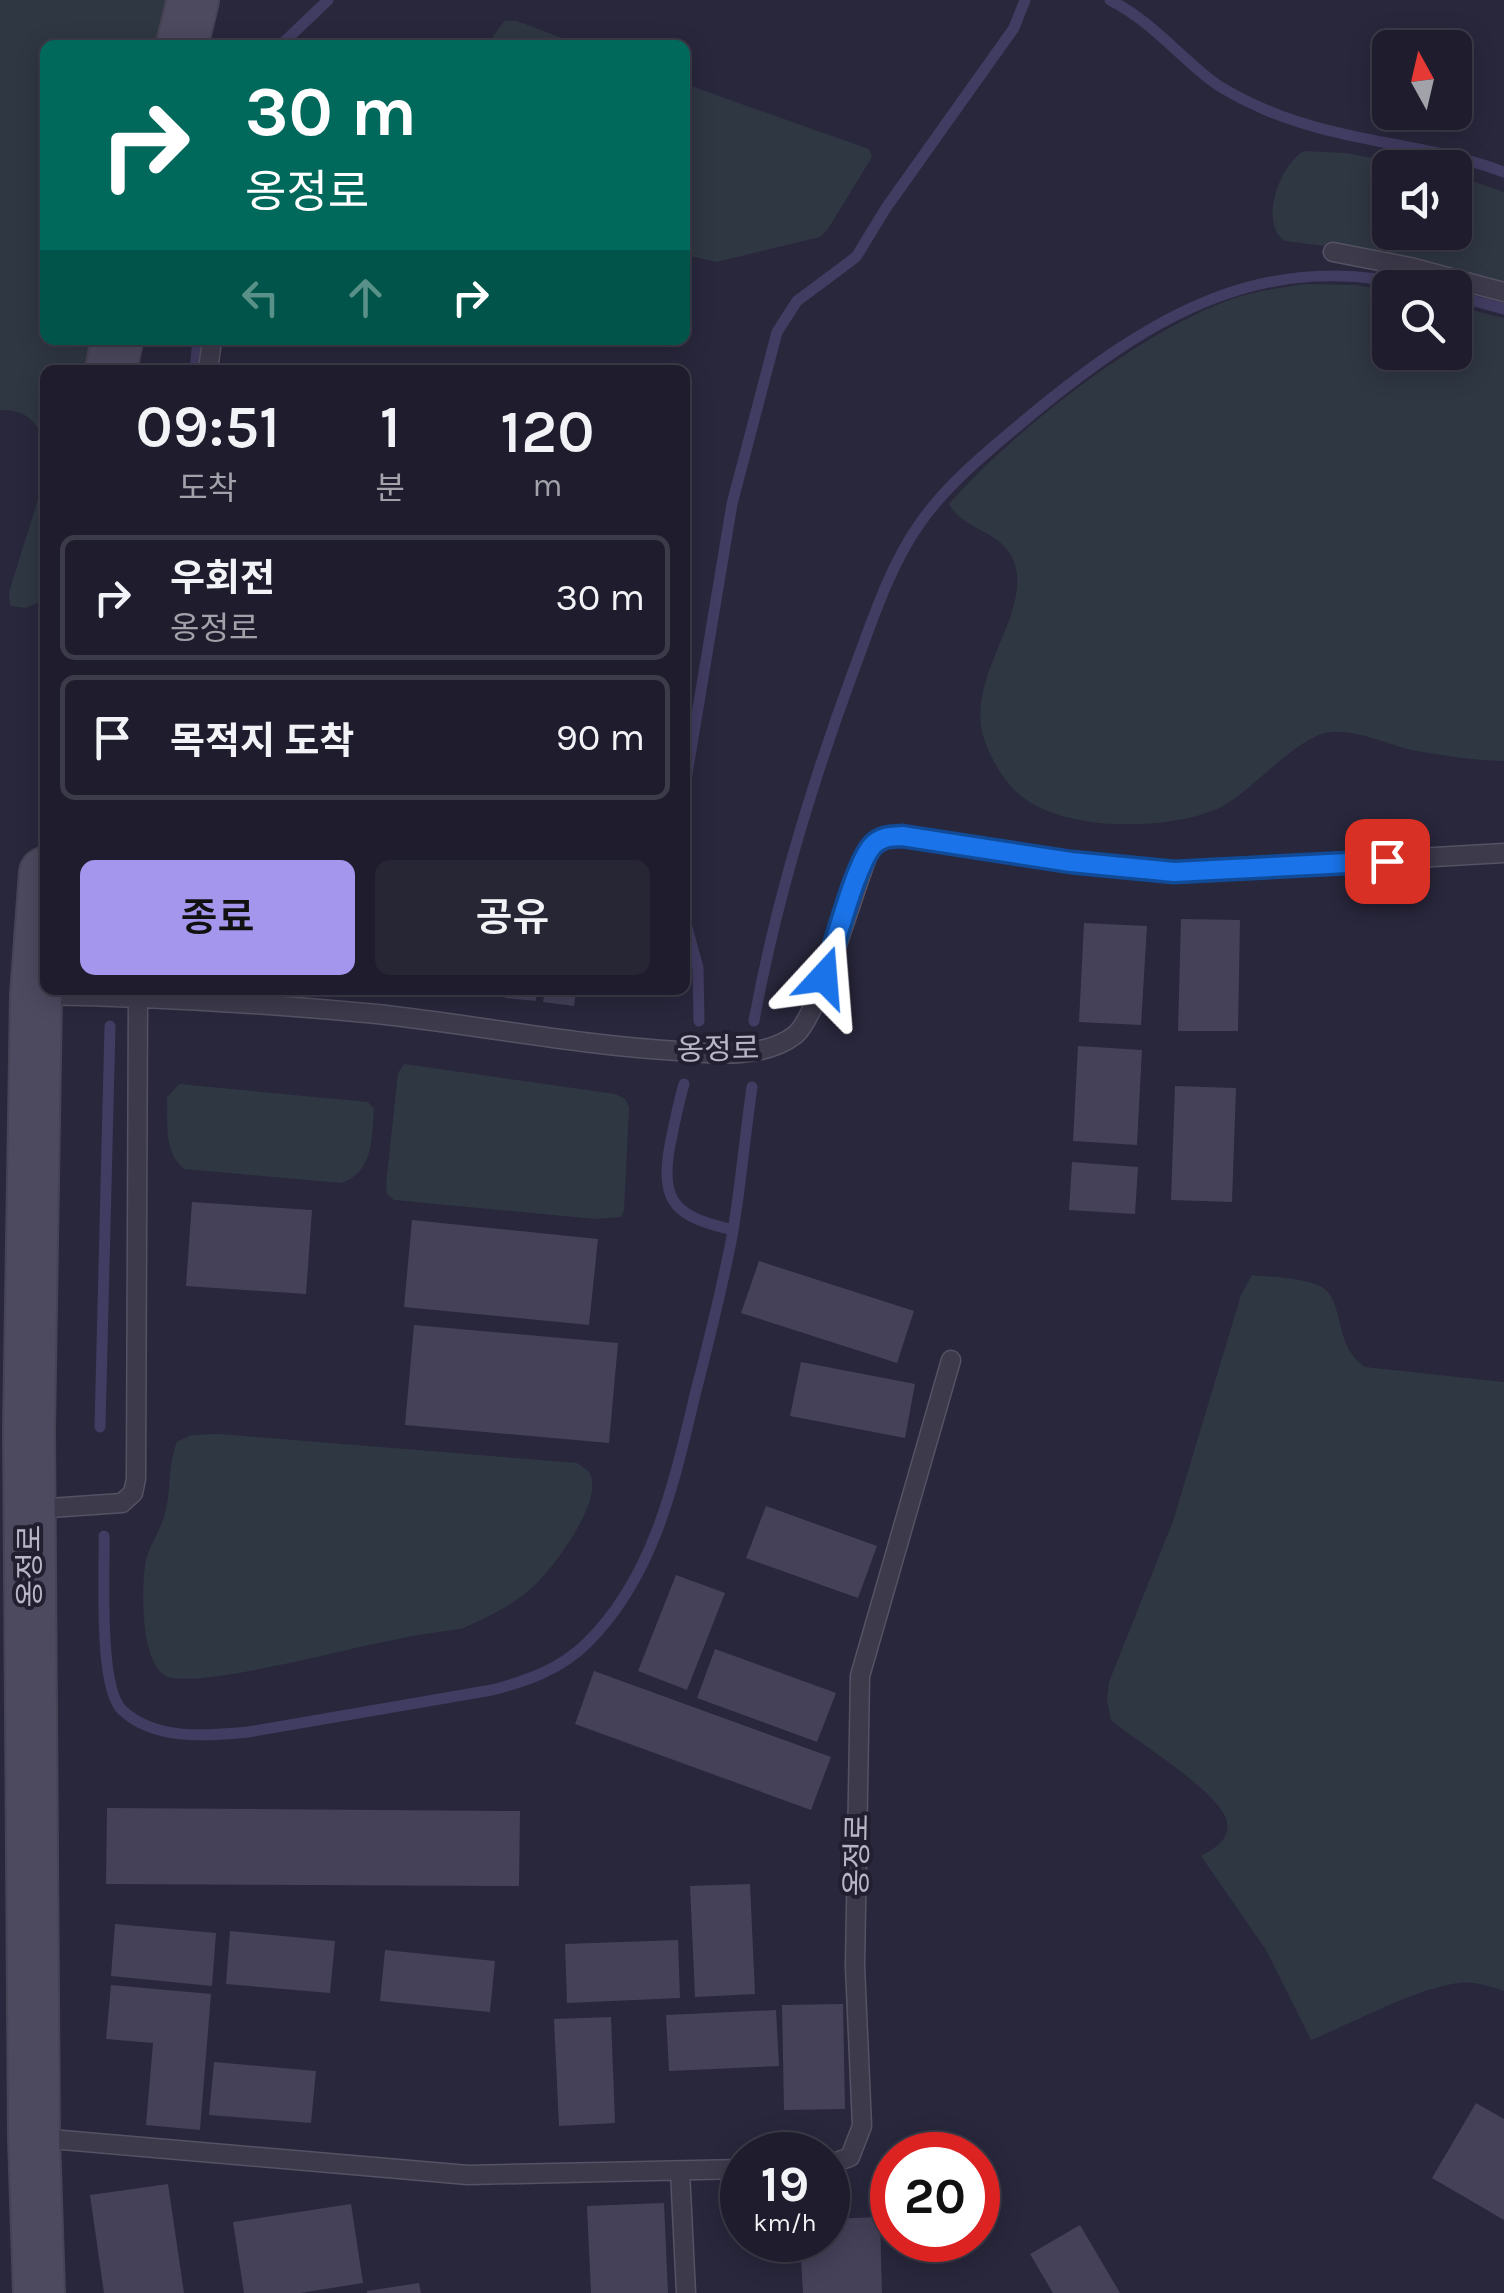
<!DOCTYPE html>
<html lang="ko">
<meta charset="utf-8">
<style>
:root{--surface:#1f1d2d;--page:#272635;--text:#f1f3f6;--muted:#a1a2aa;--line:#3c3b49;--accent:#a495ed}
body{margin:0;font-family:Karla,"Noto Sans KR",sans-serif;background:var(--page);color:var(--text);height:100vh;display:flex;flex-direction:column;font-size:38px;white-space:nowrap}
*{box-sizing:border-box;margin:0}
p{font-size:32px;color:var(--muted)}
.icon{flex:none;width:55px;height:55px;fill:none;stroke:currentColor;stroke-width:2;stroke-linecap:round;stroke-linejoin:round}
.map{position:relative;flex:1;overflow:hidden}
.panel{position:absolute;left:40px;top:365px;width:650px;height:630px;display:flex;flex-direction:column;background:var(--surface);border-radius:15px;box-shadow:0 5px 25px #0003,0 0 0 2px var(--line)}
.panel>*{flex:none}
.guide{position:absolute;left:40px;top:40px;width:650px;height:305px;border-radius:15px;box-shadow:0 5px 25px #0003,0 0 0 2px var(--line);background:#00695c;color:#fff;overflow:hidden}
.needle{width:65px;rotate:352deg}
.tools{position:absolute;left:1372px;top:30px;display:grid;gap:20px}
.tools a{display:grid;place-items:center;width:100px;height:100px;border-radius:15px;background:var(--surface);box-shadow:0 5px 25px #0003,0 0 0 2px var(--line);font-size:50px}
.speed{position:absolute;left:720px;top:2132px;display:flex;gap:20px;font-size:50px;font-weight:700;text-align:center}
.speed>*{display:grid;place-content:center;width:130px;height:130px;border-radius:50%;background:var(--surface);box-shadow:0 5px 25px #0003,0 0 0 2px var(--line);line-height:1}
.speed small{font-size:25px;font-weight:400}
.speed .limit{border:15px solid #d22;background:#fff;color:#111}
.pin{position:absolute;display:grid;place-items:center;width:85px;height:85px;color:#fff;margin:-42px;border-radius:20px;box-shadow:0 5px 15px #0006}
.me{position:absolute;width:110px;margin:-55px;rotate:19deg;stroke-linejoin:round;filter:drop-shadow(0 0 8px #0008)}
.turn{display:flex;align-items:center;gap:35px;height:210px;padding:0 40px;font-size:45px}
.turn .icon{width:130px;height:130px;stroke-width:2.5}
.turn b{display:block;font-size:70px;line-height:85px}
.lanes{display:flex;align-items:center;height:95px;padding:0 40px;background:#0003;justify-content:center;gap:50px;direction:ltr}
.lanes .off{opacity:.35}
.eta{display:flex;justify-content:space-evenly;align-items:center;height:170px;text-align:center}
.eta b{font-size:60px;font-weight:600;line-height:70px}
.button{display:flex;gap:20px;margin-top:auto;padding:20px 40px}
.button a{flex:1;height:115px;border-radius:15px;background:var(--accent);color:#111;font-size:40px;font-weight:600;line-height:115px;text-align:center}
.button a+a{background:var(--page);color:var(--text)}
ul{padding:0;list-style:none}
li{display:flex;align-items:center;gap:30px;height:125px;margin:0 20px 15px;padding:0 20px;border:5px solid var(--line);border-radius:15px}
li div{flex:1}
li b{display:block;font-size:38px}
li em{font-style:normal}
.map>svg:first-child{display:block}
</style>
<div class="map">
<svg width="1504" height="2293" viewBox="0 0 1504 2293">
<rect width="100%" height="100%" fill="#29273c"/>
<path fill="#2f3743" d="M0 0H168L158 45H45V340H95L89 370H45V445C37 420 26 410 0 410Z
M504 21H517L581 45H487Z
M685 84 869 149 872 157 828 229 820 237 717 262 685 255Z
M1304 151 1345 153 1422 167 1390 168V232H1455V175L1504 192V283L1395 255 1285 241C1258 224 1280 164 1304 151Z
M1305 284 1356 285 1390 291V352H1455V306L1504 318V761C1474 760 1442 756 1413 750 1386 745 1361 730 1332 732 1298 734 1252 792 1219 808 1169 831 1065 832 1021 796 1004 782 991 759 984 739 964 677 1033 613 1014 562 1003 530 963 531 949 504 1014 430 1137 334 1229 300 1253 291 1280 288 1305 284Z
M45 477V600L26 608 10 606 9 592Z
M404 1064 615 1094 625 1099 629 1107 624 1211 621 1217 596 1219 394 1200 387 1194 386 1184 398 1073Z
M179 1084 368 1102 374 1109C372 1139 373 1173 341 1183L184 1169C163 1152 168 1123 167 1097Z
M1252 1275C1270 1277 1306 1278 1322 1287 1345 1301 1333 1346 1365 1367L1504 1382V1991C1489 1986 1474 1981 1458 1983 1414 1989 1353 2023 1311 2040L1266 1950 1201 1856C1214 1849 1230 1840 1227 1822 1222 1793 1135 1741 1111 1720L1107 1699 1109 1682 1173 1521 1241 1295Z
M219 1434 577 1463C580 1465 587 1470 589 1472 606 1499 553 1568 534 1586 514 1605 486 1618 461 1629 438 1632 415 1635 393 1640 353 1647 195 1690 166 1676 140 1663 141 1585 146 1560 150 1545 159 1532 164 1517 172 1493 167 1466 177 1442L191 1435Z"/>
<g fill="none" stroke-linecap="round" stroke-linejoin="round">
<path stroke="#413c61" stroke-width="11" d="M1110 0C1150 20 1177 54 1212 81 1228 93 1248 102 1266 110 1343 143 1427 143 1504 172
M281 45 328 0
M1455 296 1504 309
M195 370 198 340
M685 786 732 504 777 332 797 301 856 257 886 208 1014 28 1025 0
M685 920 698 968 699 1021
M754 1021C776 900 811 786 853 672 872 622 888 570 918 526 948 482 991 449 1031 415 1150 317 1264 246 1424 288
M684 1084C678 1105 674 1125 670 1145 659 1205 678 1217 733 1230
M100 1427 110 1026
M104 1536C105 1572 98 1686 122 1710 155 1741 207 1736 248 1732L492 1690C527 1681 561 1669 587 1643 654 1577 674 1483 695 1395 709 1340 723 1286 733 1231 741 1183 745 1135 752 1087"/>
</g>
<path fill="#444159" d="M1181 919 1240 920 1238 1031H1178Z
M1084 923 1147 926 1141 1025 1079 1022Z
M468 990H499V997L467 994Z
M506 990H537L536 1001 505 998Z
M545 990H576L574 1006 543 1002Z
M1078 1046 1142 1050 1137 1145 1073 1141Z
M1175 1086 1236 1088 1232 1202 1171 1200Z
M1072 1162 1138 1167 1135 1214 1069 1210Z
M192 1202 312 1210 306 1294 186 1286Z
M412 1220 598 1239 589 1325 404 1307Z
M759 1261 914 1311 897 1363 741 1313Z
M414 1325 618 1343 609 1443 405 1425Z
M801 1362 915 1384 905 1438 790 1416Z
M766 1506 877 1546 858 1598 746 1558Z
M676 1575 725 1593 687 1690 638 1671Z
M715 1649 836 1693 817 1742 697 1698Z
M594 1671 831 1757 811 1810 575 1724Z
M107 1808 520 1811 519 1886 106 1884Z
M750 1884 755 1994 695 1997 690 1886Z
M115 1924 216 1933 212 1986 111 1976Z
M230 1931 335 1941 330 1993 226 1984Z
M678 1940 680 1998 567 2003 565 1944Z
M385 1950 495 1961 490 2012 380 2001Z
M111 1985 211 1994 200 2130 146 2125 153 2043 106 2039Z
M843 2004 845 2109 784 2110 782 2005Z
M776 2010 779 2066 669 2071 666 2015Z
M611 2017 615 2123 559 2126 554 2019Z
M214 2062 316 2071 311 2123 209 2115Z
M1476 2103 1504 2119V2220L1432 2178Z
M168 2184 184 2293H104L90 2195Z
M664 2203 668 2293H591L587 2206Z
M351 2204 363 2283 300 2293H244L233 2222Z
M880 2217 882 2293H803L800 2240H828V2219Z
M1080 2225 1120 2293H1053L1030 2254Z
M419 2283 421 2293H367V2291Z"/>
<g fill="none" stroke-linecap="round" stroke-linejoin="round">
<defs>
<path id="lane" d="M1333 252 1410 267 1504 292
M208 370 212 340
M37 995C151 997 263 1003 377 1014 477 1025 577 1045 678 1051 714 1054 764 1059 795 1035 819 1016 855 884 871 847L883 837H902L1071 862 1174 872 1504 853
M35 1509 122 1503 133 1493 136 1479 138 990
M39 2138 468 2175 742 2169
M828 2165 850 2157 862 2126 855 1966 860 1676 951 1360
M680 2171 686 2293"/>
<path id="secondary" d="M182 45 193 0
M111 370 117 340
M39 2293 34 2138 29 1429 36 995 45 873"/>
</defs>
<use href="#lane" stroke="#555264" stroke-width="21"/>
<use href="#secondary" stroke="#464355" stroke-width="54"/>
<use href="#lane" stroke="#3d3a4c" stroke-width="18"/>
<use href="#secondary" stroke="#4d495f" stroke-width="50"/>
</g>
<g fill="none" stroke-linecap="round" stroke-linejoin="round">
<defs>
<path id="route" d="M824 977C835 947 855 864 873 845 882 836 891 837 902 836L1071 862 1174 872 1387 861"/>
</defs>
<use href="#route" stroke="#114b97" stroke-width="25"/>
<use href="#route" stroke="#1a73e8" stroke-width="18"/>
</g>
<g text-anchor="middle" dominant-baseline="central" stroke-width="8" stroke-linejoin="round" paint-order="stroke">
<g font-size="30" fill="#b9b6c7" stroke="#221f31">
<text transform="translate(718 1049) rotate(-1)">옹정로</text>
<text transform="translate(30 1566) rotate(-90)">옹정로</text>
<text transform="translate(857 1855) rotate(-89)">옹정로</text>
</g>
</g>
</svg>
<div class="tools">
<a><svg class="needle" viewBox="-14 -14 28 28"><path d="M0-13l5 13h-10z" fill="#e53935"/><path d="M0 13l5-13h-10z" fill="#a1a2aa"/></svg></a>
<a><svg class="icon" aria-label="sound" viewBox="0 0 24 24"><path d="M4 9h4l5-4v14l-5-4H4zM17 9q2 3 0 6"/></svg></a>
<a><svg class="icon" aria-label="search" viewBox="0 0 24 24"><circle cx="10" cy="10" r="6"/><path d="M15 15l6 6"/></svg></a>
</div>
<div class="speed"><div>19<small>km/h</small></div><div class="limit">20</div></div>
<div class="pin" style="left:1387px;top:861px;background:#d93025"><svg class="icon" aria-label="arrive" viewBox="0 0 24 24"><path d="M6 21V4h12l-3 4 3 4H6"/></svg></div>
<svg class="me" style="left:824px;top:977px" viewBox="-20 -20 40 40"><path d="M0-17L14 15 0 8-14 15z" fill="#1a73e8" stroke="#fff" stroke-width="4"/></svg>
<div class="guide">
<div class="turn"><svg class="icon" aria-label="right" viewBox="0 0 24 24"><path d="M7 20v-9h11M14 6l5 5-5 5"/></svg><div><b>30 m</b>옹정로</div></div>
<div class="lanes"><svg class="icon off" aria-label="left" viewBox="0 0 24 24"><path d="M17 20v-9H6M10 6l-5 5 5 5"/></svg><svg class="icon off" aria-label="ahead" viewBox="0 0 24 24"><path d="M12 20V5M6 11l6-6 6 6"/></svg><svg class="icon" aria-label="right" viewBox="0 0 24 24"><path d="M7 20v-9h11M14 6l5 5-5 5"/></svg></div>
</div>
<section class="panel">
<div class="eta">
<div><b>09:51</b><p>도착</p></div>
<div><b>1</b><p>분</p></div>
<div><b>120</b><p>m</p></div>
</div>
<ul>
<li><svg class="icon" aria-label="right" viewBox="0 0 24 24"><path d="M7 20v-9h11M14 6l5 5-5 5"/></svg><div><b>우회전</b><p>옹정로</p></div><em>30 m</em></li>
<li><svg class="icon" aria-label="arrive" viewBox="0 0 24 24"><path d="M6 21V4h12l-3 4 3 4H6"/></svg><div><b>목적지 도착</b></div><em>90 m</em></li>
</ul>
<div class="button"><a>종료</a><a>공유</a></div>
</section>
</div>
